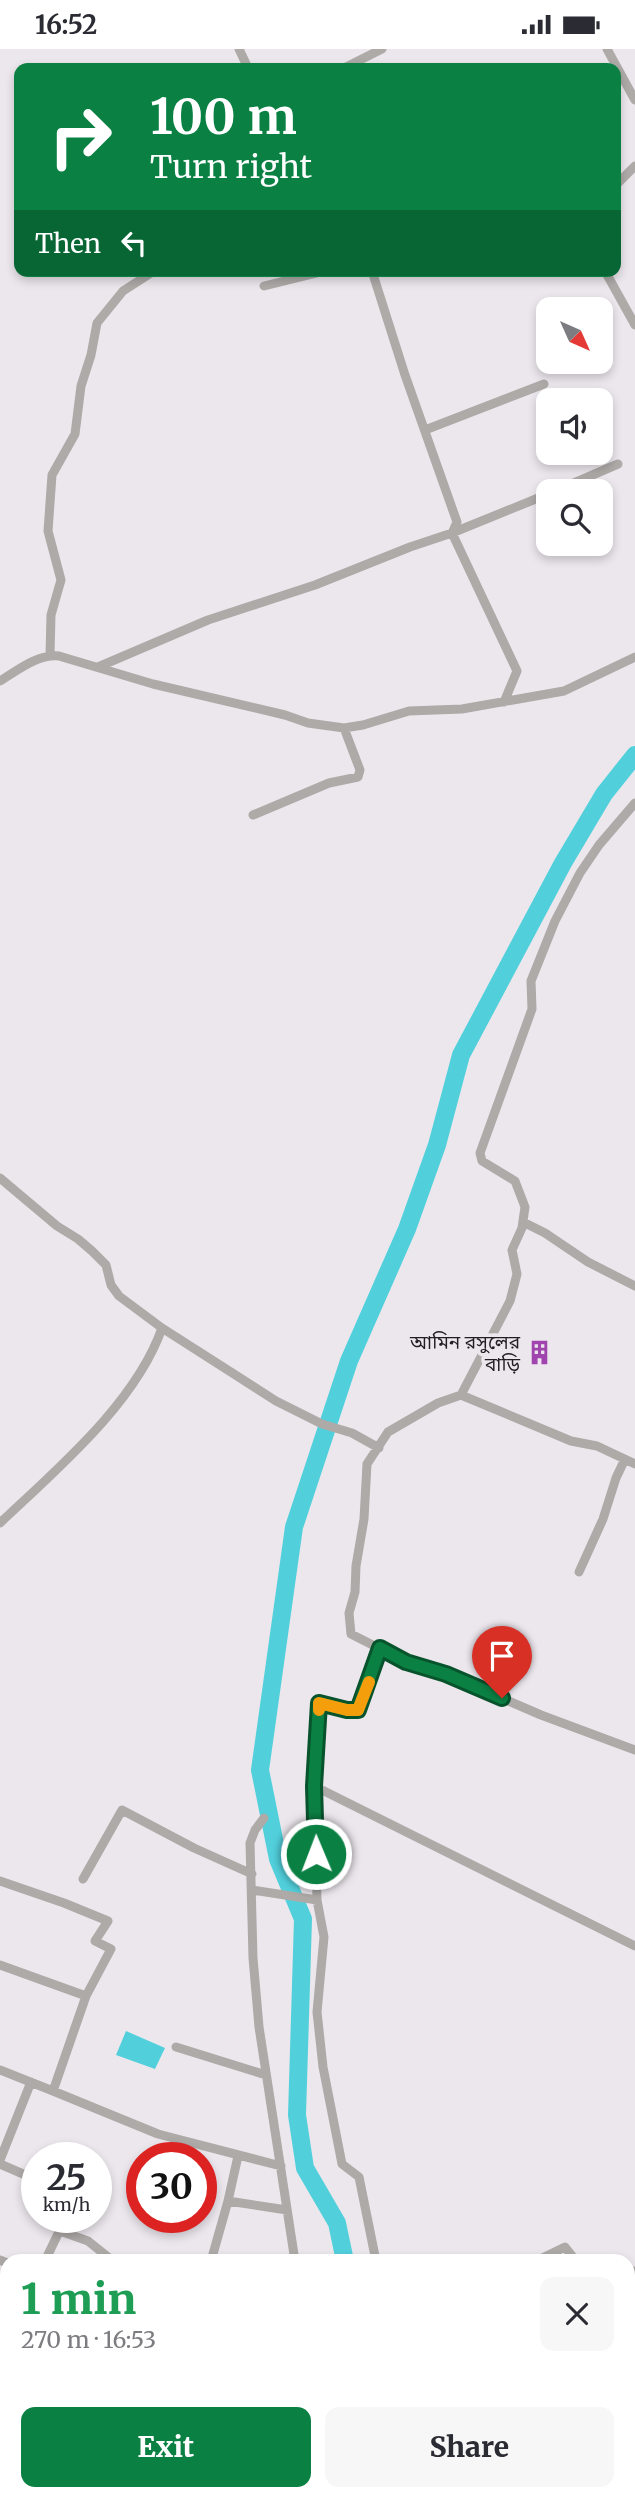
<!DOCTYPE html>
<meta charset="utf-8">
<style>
:root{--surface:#fff;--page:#f7f7f7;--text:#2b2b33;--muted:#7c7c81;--accent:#0b8043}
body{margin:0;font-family:Merriweather,"Noto Sans Bengali",serif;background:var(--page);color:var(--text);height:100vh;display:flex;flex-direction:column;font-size:26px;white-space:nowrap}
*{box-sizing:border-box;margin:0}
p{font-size:23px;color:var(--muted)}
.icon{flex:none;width:38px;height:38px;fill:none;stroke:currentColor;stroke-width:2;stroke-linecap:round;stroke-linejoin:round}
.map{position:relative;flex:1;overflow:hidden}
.drawer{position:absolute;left:0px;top:2205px;width:635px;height:247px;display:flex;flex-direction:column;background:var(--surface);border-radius:21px 21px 0 0;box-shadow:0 4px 10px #0003}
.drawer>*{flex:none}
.hud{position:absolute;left:14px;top:14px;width:607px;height:214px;border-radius:14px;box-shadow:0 4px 10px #0003;background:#0b8043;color:#fff;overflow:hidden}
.needle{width:46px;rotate:135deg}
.fabs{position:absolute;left:536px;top:248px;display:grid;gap:14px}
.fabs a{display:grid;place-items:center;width:77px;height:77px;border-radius:14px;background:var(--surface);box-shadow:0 4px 10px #0003;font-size:35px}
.speed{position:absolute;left:21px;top:2093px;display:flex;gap:14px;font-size:35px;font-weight:700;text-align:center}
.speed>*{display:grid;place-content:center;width:91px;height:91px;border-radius:50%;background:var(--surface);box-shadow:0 4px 10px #0003;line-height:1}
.speed small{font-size:18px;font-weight:400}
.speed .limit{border:10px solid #d22;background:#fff;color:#111}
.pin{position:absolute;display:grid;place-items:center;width:60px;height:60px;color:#fff;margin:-72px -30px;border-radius:50% 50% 50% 0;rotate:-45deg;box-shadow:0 0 7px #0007}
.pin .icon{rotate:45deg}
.me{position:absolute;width:77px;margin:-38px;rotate:359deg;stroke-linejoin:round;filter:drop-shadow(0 0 5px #0008)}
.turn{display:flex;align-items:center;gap:24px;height:147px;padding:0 21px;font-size:32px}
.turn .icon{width:91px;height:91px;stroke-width:2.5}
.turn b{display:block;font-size:49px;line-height:60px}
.then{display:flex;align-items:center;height:66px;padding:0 21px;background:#0003;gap:14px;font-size:26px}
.round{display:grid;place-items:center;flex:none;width:74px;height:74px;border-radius:14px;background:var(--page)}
.summary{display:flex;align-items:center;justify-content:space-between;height:119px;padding:0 21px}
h1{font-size:42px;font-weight:800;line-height:52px;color:#1e9e55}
.button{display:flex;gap:14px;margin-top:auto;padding:14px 21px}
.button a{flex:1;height:80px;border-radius:14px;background:var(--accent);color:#fff;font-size:28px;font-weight:800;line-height:80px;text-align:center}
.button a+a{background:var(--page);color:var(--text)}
.status{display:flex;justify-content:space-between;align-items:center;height:49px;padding:0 35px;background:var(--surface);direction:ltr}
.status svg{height:19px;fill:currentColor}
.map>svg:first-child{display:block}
</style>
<div class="status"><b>16:52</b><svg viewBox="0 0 49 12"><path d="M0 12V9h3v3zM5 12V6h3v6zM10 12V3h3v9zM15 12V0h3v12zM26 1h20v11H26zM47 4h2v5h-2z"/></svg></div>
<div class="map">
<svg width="635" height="2451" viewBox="0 0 635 2451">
<rect width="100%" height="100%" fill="#ece7ed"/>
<path fill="#51d0dc" d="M126 1982 165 1999 155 2020 116 2006Z"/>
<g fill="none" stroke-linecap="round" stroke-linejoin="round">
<path stroke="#51d0dc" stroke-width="18" d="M345 2212 337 2174 305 2119 297 2066 303 1870 278 1810 260 1721 294 1478 349 1312 407 1180 437 1096 461 1006 563 814 604 745 635 706"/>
<path stroke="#adaaa8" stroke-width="9" d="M239 0 248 19
M607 0 635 51
M344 19 382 0
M616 136 635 117
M372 222 405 326 457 473 452 484 517 622 504 653
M605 222 635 276
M264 237 325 222
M425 381 544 335
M553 443 618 415
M50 606 51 566 61 531 48 482 52 426 75 385 81 337 91 306 97 274 123 242 154 222
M98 618 208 571 315 536 410 498 452 484 548 445
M0 632C18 621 37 605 59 607L153 635 285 666 308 674 344 679 363 676 409 662 462 660 564 642 635 608
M635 754 599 796 580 824 555 872 531 932 532 960 480 1104 482 1112 515 1132 525 1158 522 1179 512 1201 517 1225 510 1252 461 1346 438 1354 388 1383 367 1415 364 1470 356 1517 355 1543 349 1564 351 1585 406 1613 446 1625 541 1666 635 1701
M253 766 329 734 358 728 360 721 344 679
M0 1129 57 1177 78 1190 92 1202 106 1216 111 1236 119 1247 162 1279 276 1352 322 1375 352 1384 379 1399
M523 1173 545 1184 588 1213 635 1237
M461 1346 571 1392 597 1397 635 1415
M0 1474C56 1421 136 1354 162 1279
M579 1523 603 1470 616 1429 625 1410
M314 1737 635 1897
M264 1769 255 1781 250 1794 253 1909 259 1978 295 2212
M83 1830 122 1761 194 1799 252 1825
M0 1832 64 1854 108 1872 95 1892 111 1900 86 1947 53 2042 0 2021
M252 1841 317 1851
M0 1916 86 1947
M176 1998 266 2026
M53 2042 158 2085 281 2117
M238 2107 228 2152 287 2161
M0 2111 31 2033
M0 2115 37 2131
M60 2182 88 2192 113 2212
M0 2211 7 2214
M45 2212 66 2168
M214 2212 213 2205 228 2152
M376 2212 359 2128 342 2115 323 2018 317 1963 324 1888 317 1851 314 1737 319 1654 347 1661H358L380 1599
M536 2212 565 2198 576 2212
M628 2225 635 2222
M628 2316 635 2312
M0 2324 7 2305
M0 2358 7 2360
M628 2389 635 2385
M0 2439 7 2427
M235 2445V2451
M381 2445 384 2451
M475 2445 478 2451
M554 2451 561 2445"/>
</g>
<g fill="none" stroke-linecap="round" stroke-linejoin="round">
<defs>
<path id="route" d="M316 1805 314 1737 319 1654 347 1661H358L380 1599 406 1613 446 1625 502 1649"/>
</defs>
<use href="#route" stroke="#07532c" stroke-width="18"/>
<use href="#route" stroke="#0b8043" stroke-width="12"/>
<path stroke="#f59e0b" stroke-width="12" d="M319 1661V1654L347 1661H358L369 1633"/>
</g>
<defs>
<symbol id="building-bare" viewBox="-9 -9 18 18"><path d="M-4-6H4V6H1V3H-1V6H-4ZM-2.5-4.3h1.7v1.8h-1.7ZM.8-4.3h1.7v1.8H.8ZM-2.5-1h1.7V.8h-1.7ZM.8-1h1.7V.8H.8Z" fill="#a044ae" stroke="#ece7ed" stroke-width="2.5" paint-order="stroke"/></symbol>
</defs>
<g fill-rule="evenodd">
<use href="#building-bare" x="522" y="1286" width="35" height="35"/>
</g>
<g text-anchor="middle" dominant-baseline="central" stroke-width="7" stroke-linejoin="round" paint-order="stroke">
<g font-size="19" fill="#201e20" stroke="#ece7ed" text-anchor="end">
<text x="520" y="1293">আমিন রসুলের<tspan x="520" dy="22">বাড়ি</tspan></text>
</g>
</g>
</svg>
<div class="fabs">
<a><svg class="needle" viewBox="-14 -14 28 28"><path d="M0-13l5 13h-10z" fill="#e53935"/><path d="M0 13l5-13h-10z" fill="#7c7c81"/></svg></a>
<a><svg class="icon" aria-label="sound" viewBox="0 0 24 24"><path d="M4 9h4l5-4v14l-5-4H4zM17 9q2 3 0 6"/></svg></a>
<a><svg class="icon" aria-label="search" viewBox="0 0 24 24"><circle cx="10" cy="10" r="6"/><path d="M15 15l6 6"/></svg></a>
</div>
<div class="speed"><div>25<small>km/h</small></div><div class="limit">30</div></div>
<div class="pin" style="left:502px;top:1649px;background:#d93025"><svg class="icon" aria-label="arrive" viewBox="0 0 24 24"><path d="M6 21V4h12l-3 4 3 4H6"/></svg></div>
<svg class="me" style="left:316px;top:1805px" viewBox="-20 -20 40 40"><circle r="17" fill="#0b8043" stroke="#fff" stroke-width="3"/><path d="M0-11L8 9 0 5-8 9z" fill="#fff"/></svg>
<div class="hud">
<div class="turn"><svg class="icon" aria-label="right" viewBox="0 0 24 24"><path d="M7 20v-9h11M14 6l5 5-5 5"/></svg><div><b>100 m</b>Turn right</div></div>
<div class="then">Then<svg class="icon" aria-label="left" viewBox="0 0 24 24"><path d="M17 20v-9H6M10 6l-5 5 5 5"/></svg></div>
</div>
<section class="drawer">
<div class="summary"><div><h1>1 min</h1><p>270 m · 16:53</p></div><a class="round"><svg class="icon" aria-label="close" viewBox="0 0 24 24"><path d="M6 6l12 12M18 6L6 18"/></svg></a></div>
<div class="button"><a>Exit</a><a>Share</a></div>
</section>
</div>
